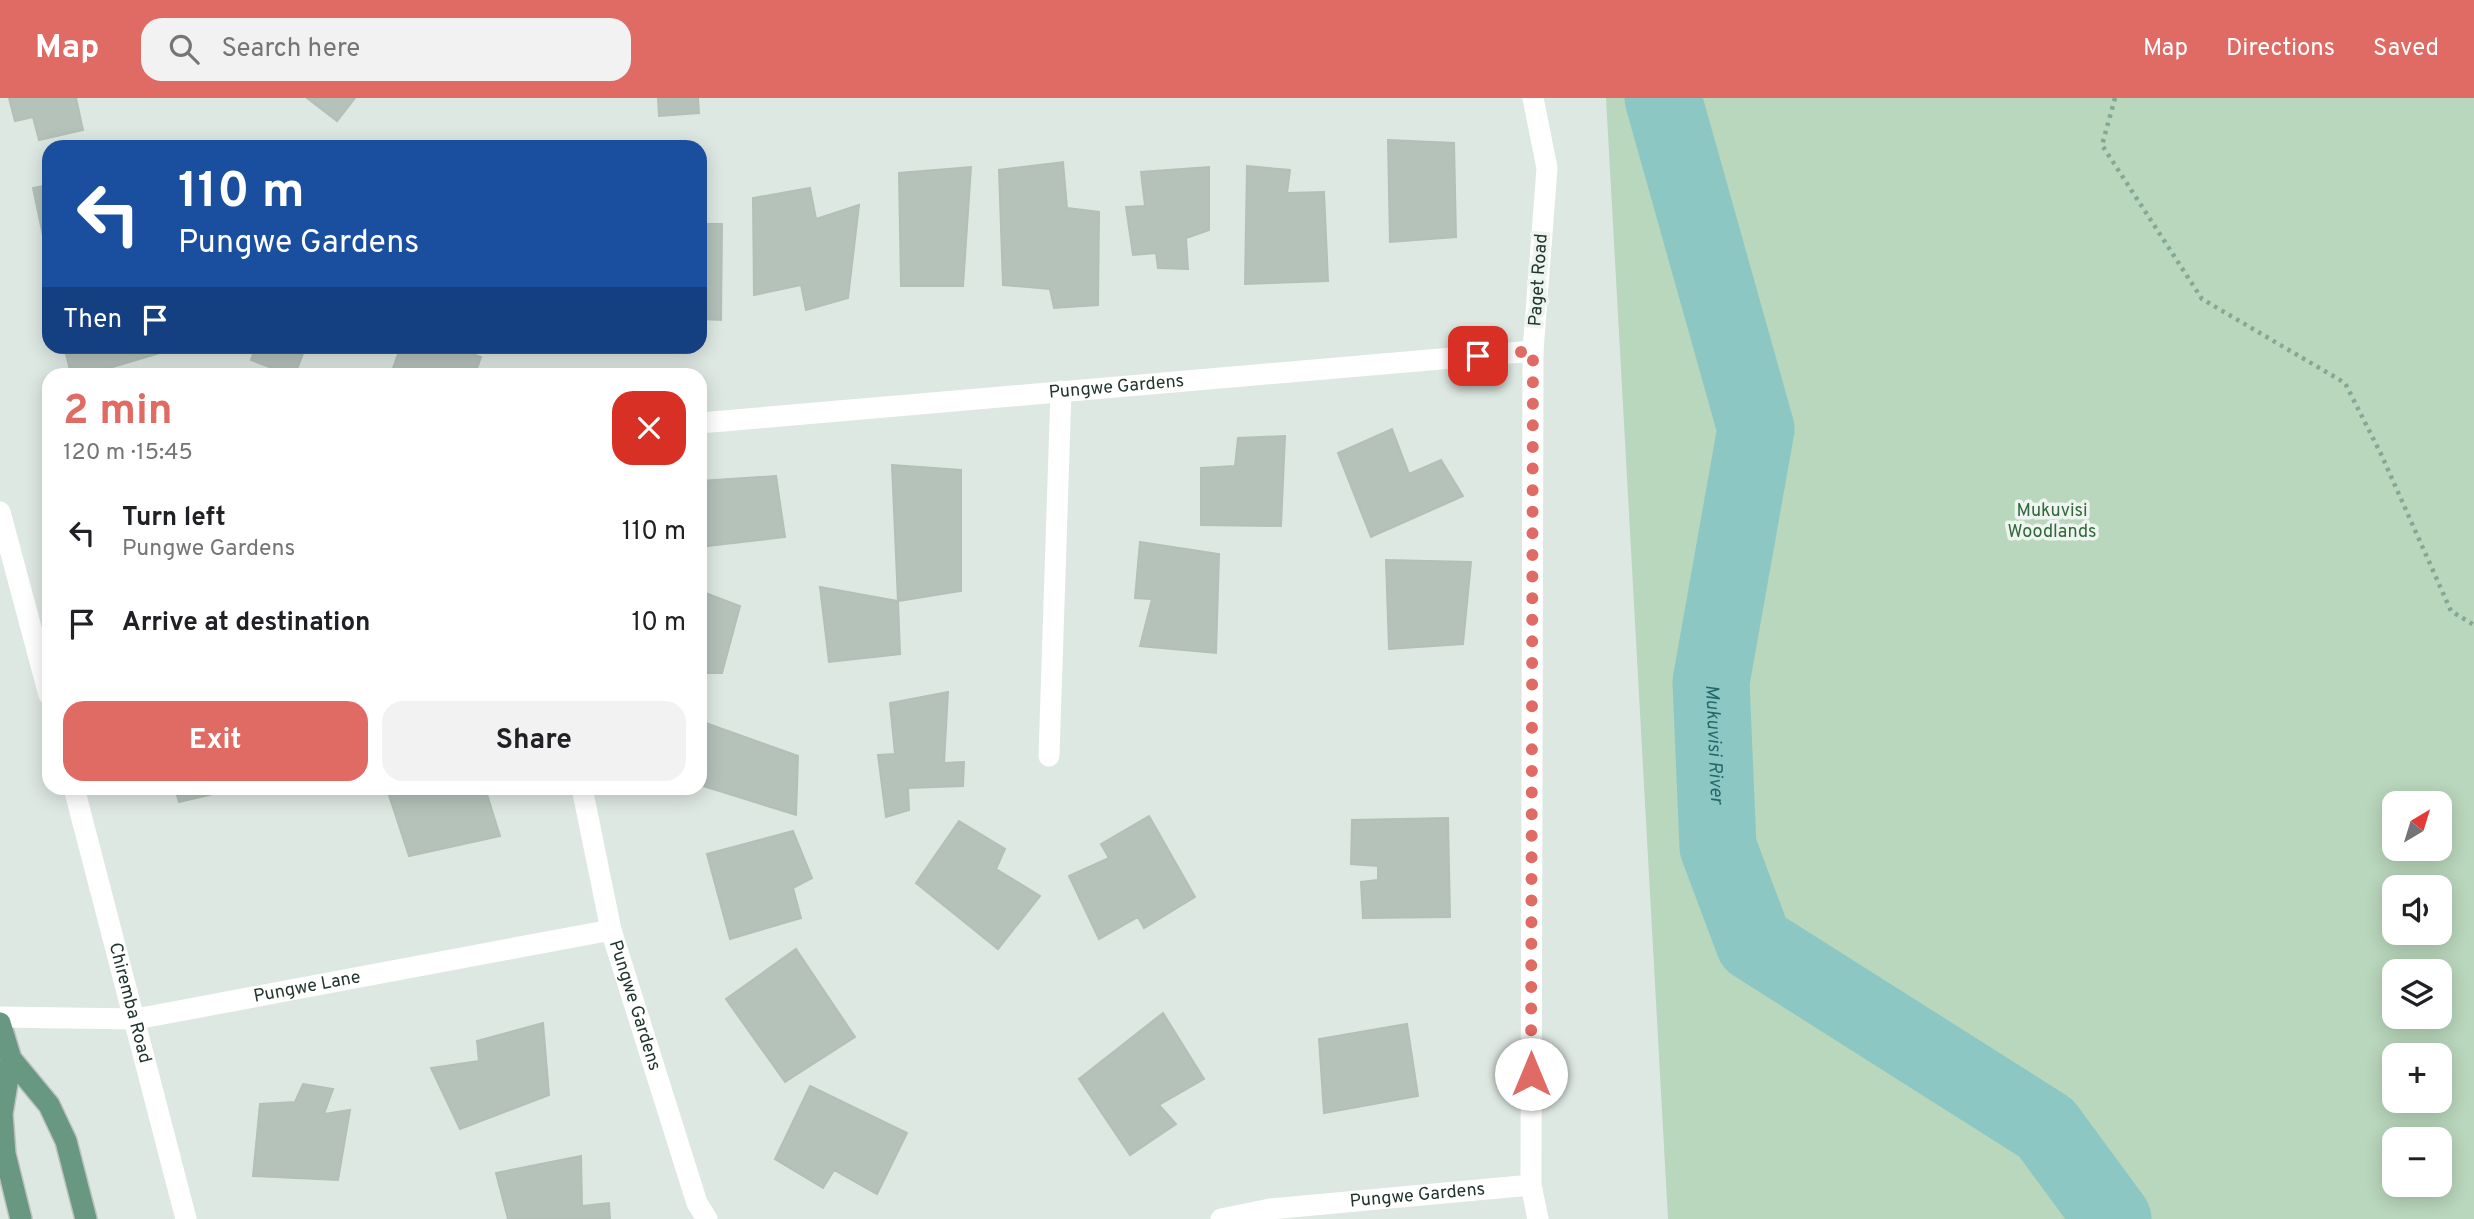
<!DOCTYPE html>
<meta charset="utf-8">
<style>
:root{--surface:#fff;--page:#f2f2f2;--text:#202124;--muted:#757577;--accent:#e06a64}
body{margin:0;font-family:Overpass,sans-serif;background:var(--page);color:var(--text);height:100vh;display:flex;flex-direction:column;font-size:26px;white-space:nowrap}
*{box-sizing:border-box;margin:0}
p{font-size:23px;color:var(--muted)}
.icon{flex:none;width:38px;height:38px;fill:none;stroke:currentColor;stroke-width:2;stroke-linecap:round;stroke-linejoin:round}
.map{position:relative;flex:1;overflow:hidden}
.side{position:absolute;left:42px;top:270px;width:665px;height:427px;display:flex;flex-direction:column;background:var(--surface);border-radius:21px;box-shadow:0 4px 18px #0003}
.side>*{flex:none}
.top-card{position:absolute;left:42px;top:42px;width:665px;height:214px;border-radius:21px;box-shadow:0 4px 18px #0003;background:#1a4fa0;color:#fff;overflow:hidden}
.needle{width:46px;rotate:38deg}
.buttons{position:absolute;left:2382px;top:693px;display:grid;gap:14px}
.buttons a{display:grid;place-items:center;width:70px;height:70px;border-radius:14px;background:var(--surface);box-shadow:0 4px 18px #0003;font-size:35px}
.pin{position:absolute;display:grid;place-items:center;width:60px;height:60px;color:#fff;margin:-30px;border-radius:14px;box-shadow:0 4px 10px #0006}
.me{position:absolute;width:77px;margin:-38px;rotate:0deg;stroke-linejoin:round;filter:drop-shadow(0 0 5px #0008)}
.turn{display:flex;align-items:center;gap:24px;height:147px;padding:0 21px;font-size:32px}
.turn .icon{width:91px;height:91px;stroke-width:2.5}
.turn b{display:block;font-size:49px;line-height:60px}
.then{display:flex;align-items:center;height:66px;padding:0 21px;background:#0003;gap:14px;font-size:26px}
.round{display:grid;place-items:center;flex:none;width:74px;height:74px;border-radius:21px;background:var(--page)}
.head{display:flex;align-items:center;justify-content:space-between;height:119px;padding:0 21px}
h1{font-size:42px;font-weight:700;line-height:52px;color:var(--accent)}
.action{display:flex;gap:14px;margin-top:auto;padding:14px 21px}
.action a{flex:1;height:80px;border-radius:21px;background:var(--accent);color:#fff;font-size:28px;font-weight:700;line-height:80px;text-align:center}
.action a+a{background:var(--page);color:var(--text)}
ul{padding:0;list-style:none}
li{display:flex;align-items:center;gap:21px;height:91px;padding:0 21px}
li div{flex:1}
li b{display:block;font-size:26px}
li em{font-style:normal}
header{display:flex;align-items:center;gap:42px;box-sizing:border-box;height:98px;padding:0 35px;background:var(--accent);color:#fff}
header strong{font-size:33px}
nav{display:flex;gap:38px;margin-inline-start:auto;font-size:24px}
.search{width:490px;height:63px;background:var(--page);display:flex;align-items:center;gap:18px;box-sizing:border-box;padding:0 24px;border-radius:21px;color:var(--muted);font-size:26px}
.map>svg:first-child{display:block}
</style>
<header>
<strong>Map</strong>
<div class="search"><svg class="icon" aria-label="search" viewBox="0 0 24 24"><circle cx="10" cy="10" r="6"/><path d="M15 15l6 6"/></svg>Search here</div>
<nav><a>Map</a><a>Directions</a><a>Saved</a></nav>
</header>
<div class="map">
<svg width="2474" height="1121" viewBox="0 0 2474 1121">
<rect width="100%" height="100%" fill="#dee8e2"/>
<path fill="#b9d7bc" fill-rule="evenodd" d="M1606 0H2474V1121H1668ZM2394 705H2440V751H2394ZM2394 789H2440V835H2394ZM2394 873H2440V919H2394ZM2394 957H2440V1003H2394ZM2394 1041H2440V1087H2394Z"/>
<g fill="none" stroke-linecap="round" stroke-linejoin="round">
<path stroke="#8cc7c4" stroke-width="77" id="s1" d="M1663 0 1756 331 1711 584 1718 749 1754 845 2046 1030 2113 1121"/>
</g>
<path fill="#b4c2ba" stroke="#b2c0b7" stroke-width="2" d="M9 0H76L83 32 39 42 33 19 15 23Z
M307 0H355L337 23Z
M658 0H698L699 15 659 18Z
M1388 42 1454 45 1456 139 1390 144Z
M1063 64 1067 110 1099 114 1098 207 1054 210 1050 191 1003 187 999 72Z
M1247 68 1290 72 1287 95 1324 94 1328 183 1245 186Z
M971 69 963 188H901L899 75Z
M1209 69V132L1186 140 1188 171 1158 170 1156 155 1133 157 1126 109 1145 108 1141 74Z
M49 87V166L33 90Z
M810 90 816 121 859 107 848 200 806 212 801 187 754 197 753 100Z
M700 126H722L721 222 700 221Z
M64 248H173V251L89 276H71Z
M256 248H306L295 276H288L251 262Z
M401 248H451L481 259 475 276H391Z
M1392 331 1409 376 1441 362 1463 398 1371 439 1338 355Z
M1285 338 1281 428 1201 427V370L1235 368 1238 340Z
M892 367 961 372V493L898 503Z
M776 378 785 439 700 449V383Z
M1140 444 1219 456 1216 555 1140 548 1152 501 1135 500Z
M1386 462 1471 464 1463 546 1389 551Z
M820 489 898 503 900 556 829 564Z
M700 493 740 508 722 575H700Z
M948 594 944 665 964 664 963 688 908 690 909 712 886 719 878 657 895 656 890 605Z
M700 623 798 658 796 717 700 687Z
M175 690H238L179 704Z
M409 690H485L500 738 409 758 389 697Z
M1149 718 1195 799 1144 830 1138 819 1099 841 1069 778 1109 760 1101 746Z
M1448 720 1450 819 1363 820 1361 784 1378 782V768L1351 766 1352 722Z
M959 723 1005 751 996 771 1040 798 998 851 916 785Z
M793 733 812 780 793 790 801 820 730 841 707 756Z
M796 851 855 939 785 984 726 901Z
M1163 915 1204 981 1159 1007 1176 1026 1130 1057 1079 981Z
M543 925 549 997 460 1031 431 970 479 963 477 943Z
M1407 926 1418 998 1324 1015 1319 941Z
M303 986 333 991 324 1016 350 1012 338 1082 253 1078 260 1006 295 1004Z
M810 988 907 1035 877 1096 834 1072 823 1090 775 1061Z
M581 1058 582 1108 609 1105 610 1121H508L496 1075Z"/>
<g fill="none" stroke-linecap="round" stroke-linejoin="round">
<defs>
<path id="major" d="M0 925 11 961 49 1007 66 1043 86 1121
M11 961 2 1016 5 1056 21 1121"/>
</defs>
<use href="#major" stroke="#bdc2c0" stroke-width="24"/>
<path stroke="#83a895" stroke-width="4.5" stroke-dasharray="3.5 5" stroke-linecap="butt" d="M2115 0 2102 47 2202 201 2345 285 2381 356 2451 513 2474 527"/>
<g stroke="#fff" stroke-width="21">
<path d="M1533 0 1547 70 1533 253 1531 1087 1538 1121"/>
<path id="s2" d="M700 325 1533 253"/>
<path d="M0 414 49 597"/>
<path d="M1049 658 1061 293"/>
<path id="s3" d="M74 690 186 1121"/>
<path id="s4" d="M582 690 611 832 697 1105 707 1121"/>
<path id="s5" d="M0 919 136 921 611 832"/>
<path id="s6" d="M1221 1121 1270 1111 1531 1087"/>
</g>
<use href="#major" stroke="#689882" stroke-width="21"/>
</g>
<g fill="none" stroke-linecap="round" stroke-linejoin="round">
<path stroke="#e06a64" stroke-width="12" stroke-dasharray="0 21.6" d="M1478 258 1533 253 1531 976"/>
</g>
<g text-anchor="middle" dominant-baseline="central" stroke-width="7" stroke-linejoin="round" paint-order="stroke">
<g font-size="18" fill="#22352c" stroke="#eef5f0">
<text transform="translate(1539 182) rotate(-86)">Paget Road</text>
<text stroke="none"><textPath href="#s2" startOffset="418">Pungwe Gardens</textPath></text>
<text stroke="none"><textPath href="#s5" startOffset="310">Pungwe Lane</textPath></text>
<text stroke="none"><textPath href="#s3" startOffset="222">Chiremba Road</textPath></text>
<text stroke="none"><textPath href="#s4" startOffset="224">Pungwe Gardens</textPath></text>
<text stroke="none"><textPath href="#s6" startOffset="198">Pungwe Gardens</textPath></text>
</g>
<g font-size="18" fill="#31673b" stroke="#eef5f0">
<text x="2052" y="413">Mukuvisi<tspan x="2052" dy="21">Woodlands</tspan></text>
</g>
<g font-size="19" font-style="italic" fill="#246967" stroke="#eef5f0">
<text stroke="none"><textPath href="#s1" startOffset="663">Mukuvisi River</textPath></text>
</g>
</g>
</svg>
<div class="buttons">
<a><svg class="needle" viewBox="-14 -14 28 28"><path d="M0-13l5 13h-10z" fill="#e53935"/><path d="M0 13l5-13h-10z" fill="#757577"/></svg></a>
<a><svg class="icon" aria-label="sound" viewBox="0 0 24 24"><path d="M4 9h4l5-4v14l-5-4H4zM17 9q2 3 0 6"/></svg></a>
<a><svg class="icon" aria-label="layers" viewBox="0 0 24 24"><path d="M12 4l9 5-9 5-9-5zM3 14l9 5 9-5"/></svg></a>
<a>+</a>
<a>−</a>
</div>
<div class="pin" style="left:1478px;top:258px;background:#d93025"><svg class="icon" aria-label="arrive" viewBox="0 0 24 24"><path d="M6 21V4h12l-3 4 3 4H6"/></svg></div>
<svg class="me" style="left:1531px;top:976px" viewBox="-20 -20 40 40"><circle r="19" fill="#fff"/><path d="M0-13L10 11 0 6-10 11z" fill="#e06a64"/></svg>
<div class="top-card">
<div class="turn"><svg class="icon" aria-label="left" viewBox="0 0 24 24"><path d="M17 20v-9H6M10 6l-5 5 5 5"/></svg><div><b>110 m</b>Pungwe Gardens</div></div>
<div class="then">Then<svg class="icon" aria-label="arrive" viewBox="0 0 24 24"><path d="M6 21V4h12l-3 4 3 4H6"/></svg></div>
</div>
<section class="side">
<div class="head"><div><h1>2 min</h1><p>120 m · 15:45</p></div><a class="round" style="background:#d93025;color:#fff"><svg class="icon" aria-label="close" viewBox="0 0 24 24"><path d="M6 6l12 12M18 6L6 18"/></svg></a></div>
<ul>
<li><svg class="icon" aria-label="left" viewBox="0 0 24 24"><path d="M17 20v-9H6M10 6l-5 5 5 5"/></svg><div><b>Turn left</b><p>Pungwe Gardens</p></div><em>110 m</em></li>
<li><svg class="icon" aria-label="arrive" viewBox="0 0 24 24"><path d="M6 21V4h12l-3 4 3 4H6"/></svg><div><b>Arrive at destination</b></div><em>10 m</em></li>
</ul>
<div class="action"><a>Exit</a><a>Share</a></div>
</section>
</div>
